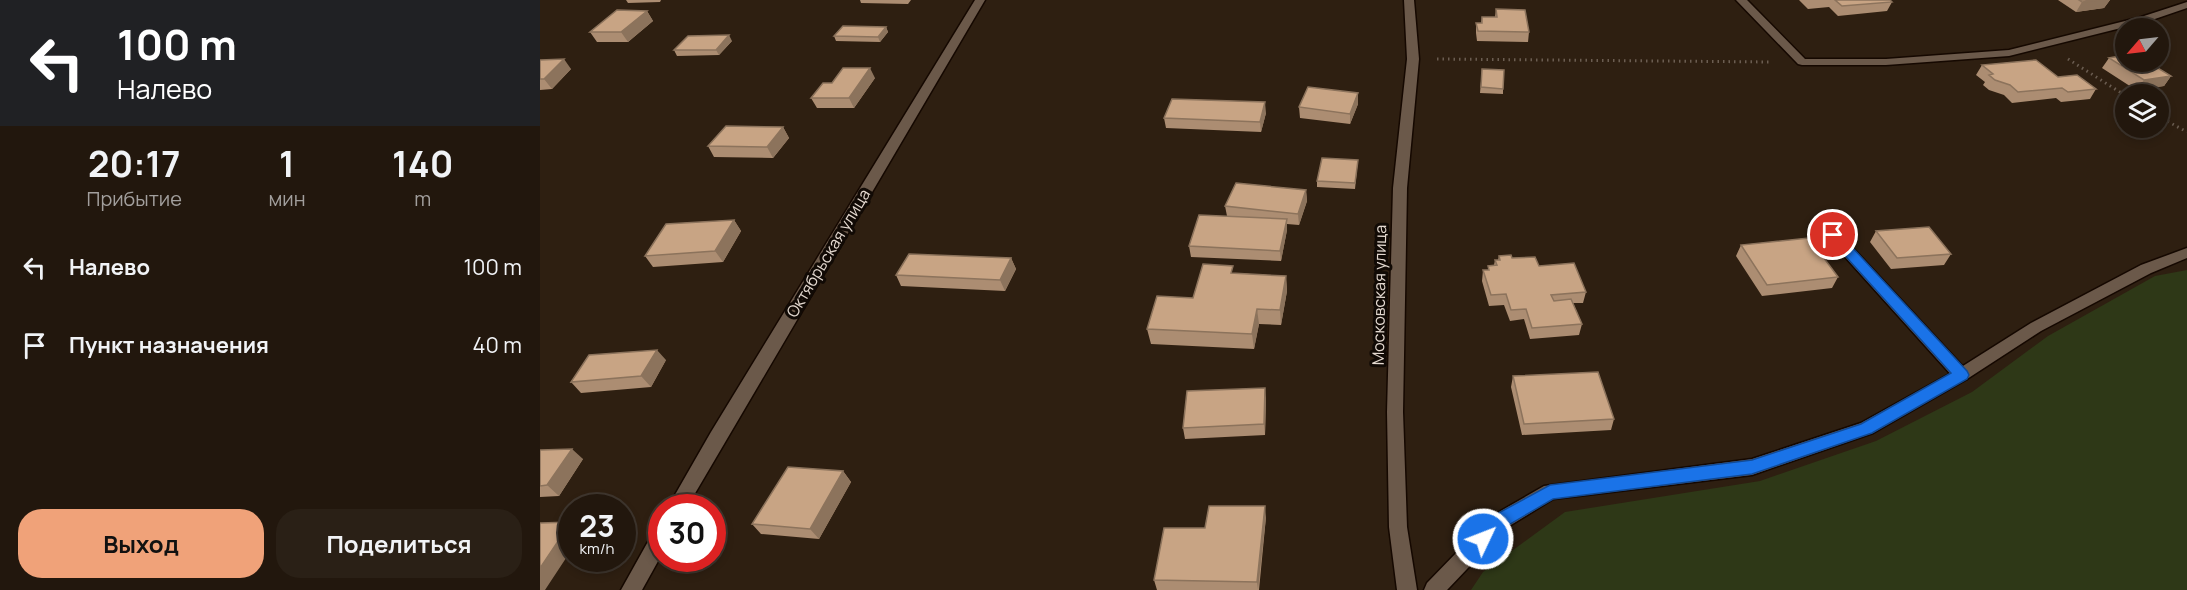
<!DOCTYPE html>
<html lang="ru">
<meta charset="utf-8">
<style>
:root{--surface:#22170d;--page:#2a2016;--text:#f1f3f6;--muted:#a29f9d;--line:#3f362e;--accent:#f0a279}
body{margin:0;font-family:Manrope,sans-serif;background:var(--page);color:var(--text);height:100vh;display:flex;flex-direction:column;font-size:22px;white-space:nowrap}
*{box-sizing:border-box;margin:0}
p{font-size:20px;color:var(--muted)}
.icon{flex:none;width:33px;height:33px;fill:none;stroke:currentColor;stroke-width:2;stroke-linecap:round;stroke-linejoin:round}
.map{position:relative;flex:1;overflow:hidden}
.drawer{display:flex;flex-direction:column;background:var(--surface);width:540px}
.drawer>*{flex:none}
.guide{background:#202124;color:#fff;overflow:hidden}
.needle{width:39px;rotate:242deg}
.tools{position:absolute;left:1575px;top:18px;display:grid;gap:12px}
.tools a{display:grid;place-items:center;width:54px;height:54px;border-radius:50%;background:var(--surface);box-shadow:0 3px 9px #0003,0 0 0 2px var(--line);font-size:30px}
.speed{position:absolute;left:18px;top:494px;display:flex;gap:12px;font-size:30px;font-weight:700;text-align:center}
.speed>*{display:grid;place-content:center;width:78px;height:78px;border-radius:50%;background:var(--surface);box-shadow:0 3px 9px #0003,0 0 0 2px var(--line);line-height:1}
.speed small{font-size:15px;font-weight:400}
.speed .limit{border:9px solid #d22;background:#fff;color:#111}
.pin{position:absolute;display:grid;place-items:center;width:51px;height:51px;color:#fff;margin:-26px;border:3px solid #fff;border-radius:50%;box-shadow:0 2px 6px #0007}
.me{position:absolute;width:66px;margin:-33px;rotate:47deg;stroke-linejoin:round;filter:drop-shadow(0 0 4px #0008)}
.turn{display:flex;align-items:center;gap:21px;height:126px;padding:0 18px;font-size:27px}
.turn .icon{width:78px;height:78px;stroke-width:2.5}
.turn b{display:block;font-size:42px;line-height:51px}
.eta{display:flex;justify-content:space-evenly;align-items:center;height:102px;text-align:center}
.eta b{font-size:36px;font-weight:700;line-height:42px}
.action{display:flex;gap:12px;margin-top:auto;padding:12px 18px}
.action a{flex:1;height:69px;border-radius:24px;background:var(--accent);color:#111;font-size:24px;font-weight:700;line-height:69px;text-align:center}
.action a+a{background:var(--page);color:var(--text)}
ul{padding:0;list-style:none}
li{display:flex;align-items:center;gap:18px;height:78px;padding:0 18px}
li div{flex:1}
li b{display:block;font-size:22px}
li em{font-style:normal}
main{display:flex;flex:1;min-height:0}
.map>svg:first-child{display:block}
</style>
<main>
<section class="drawer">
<div class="guide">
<div class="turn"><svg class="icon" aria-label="left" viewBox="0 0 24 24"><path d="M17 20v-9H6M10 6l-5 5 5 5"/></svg><div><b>100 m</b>Налево</div></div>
</div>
<div class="eta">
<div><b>20:17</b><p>Прибытие</p></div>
<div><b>1</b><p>мин</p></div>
<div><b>140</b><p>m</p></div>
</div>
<ul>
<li><svg class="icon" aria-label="left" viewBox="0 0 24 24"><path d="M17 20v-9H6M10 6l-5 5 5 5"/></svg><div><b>Налево</b></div><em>100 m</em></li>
<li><svg class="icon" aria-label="arrive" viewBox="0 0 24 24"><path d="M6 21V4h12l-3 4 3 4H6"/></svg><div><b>Пункт назначения</b></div><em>40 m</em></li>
</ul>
<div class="action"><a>Выход</a><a>Поделиться</a></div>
</section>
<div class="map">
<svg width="1647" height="590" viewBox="0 0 1647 590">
<rect width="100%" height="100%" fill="#2e1f11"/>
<path fill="#2e3817" d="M1647 270V590H931L943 572 1025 512 1220 481 1336 441 1432 392 1508 336 1615 276Z"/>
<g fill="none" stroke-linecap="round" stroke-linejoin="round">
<defs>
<path id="lane" d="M1196 0H1207L1265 59H1346L1469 50 1601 17 1647 2V8L1609 21 1469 56 1346 65H1262L1258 64Z
M1293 230 1298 232 1427 371 1429 375 1427 379 1421 381 1415 379 1288 238 1286 235Z"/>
<path id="street" d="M435 0H445L147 507H128L171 432Z
M864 0H874L879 59 867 188 863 412 867 527 877 590H857L849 527 847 412 853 188 867 59Z
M1647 248V258L1611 273 1501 331 1427 379 1333 433 1212 475 1013 499 966 528 907 590H884L887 583 952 516 1004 486 1212 459 1321 423 1415 371 1491 323 1601 265Z
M122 527V554L102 590H81L115 529Z"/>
</defs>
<use href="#lane" stroke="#150800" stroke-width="3"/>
<use href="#street" stroke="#150800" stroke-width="3"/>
<path stroke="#6b5d51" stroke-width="3" stroke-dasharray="1.5 4" stroke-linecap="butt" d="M897 59 1231 62
M1528 59 1586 96
M1618 116 1647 132"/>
<use href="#lane" fill="#6b594a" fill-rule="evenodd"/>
<use href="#street" fill="#6b594a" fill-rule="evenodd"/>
</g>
<path fill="#ac8d72" d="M86 0H121L120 2 88 3Z
M320 0H371L368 4 321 3Z
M1259 0H1350L1352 2 1347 11 1298 16 1289 7 1268 9Z
M1518 0H1570L1564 8 1536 12Z
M956 9 989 32 988 42 937 41 936 33V23H941L942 17H955Z
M107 11 113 21 88 42H57L50 32Z
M346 27 348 32 340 42 296 41 294 36Z
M192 41 179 55 137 56 134 50Z
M1569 58 1631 76 1624 86 1596 90 1562 68Z
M0 60 31 69 12 89 0 90Z
M1442 65 1518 77 1556 89 1550 99 1521 102 1516 98 1472 103 1464 95 1449 90 1443 85 1445 82 1436 75Z
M942 69 963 89V94L940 93Z
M335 78 314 108H277L271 98 292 83Z
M818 104 810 124 760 118 759 107Z
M726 113 721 132 626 128 624 118Z
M243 127 249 138 233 158 174 157 168 146Z
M818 160 815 189 777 187V181Z
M766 190 767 201 759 225 747 224V230L741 261 651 257 649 246 687 216 685 206Z
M194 220 201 231 183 262 113 267 105 256Z
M1336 231 1411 254 1404 265 1351 269 1330 242Z
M1201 245 1298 277 1292 288 1222 296 1196 256Z
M959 256 972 258 999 266 1046 292 1043 303H1033L1042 324 1039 335 990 339 984 319 970 321 964 305 949 306 942 281 943 270H948V266L954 265 955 260H958Z
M471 258 476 269 465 291 361 286 356 275Z
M694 273 746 276 747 291 741 325 719 324 714 349 611 344 607 329Z
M126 360 111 387 41 393 31 382Z
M973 376 1074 419 1071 430 982 435 971 387Z
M726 398 725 435 645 439 643 428Z
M0 450 43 459 19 496 0 497Z
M303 471 311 482 279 539 221 534 212 524Z
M726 517 719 590H617L614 580 665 528Z"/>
<path fill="#8c735c" d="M1559 0H1570L1564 8 1536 12 1542 2Z
M107 11 113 21 88 42 81 32Z
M346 27 348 32 340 42 338 37Z
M189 35 192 41 179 55 176 50Z
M24 59 31 69 12 89 4 79Z
M330 68 335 78 314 108 309 98Z
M1631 76 1624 86 1596 90 1604 80Z
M818 93V104L810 124V114Z
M725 102 726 113 721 132 720 122Z
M243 127 249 138 233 158 227 147Z
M766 190 767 201 759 225 758 214Z
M747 219V230L741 261 740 251Z
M194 220 201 231 183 262 175 251Z
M471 258 476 269 465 291 460 280Z
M746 276 747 291 741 325 740 310Z
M717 309 719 324 714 349 712 334Z
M117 350 126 360 111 387 101 376Z
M725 388 726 398 725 435 724 424Z
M32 449 43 459 19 496 7 485Z
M303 471 311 482 279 539 270 529Z
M725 506 726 517 718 590 717 582Z
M31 522 32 523V549L5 590H0V568Z"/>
<path fill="#c8a484" stroke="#8c735c" stroke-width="1.5" d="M1295 0H1350L1352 2 1302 6Z
M1539 0H1559L1542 2Z
M956 9 985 10 989 32 938 31 936 23H942V17H957Z
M77 10 107 11 81 32H50Z
M303 26 346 27 338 37 294 36Z
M189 35 176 50H134L148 36Z
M1586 55V62H1608L1631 76 1604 80 1569 58Z
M24 59 4 79H0V60Z
M1496 60 1518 77 1537 75 1556 89 1528 92 1522 88 1478 92 1470 85 1455 80 1449 75 1453 74 1442 65Z
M303 68H330L309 98H271L283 83H292Z
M942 69 964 70 963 89 941 87Z
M768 87 818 93 810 114 759 107Z
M632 99 725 102 720 122 624 118Z
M186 126 243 127 227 147 168 146Z
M782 158 818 160 815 183 777 181Z
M696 183 766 190 758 214 685 206Z
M659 215 747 219 740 251 649 246Z
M194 220 175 251 105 256 126 224Z
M1389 227 1411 254 1357 258 1336 231Z
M1269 238 1298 277 1227 285 1201 245Z
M369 254 471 258 460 280 356 275Z
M971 255 972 258 995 257 999 266 1034 263 1046 292 1011 295 1014 301 1031 299 1042 324 992 328 986 309 971 310 966 294 951 295 943 270H949L948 266 957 265 955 260H960L959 256Z
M663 264 693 266 691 273 746 276 740 310 717 309 712 334 607 329 617 296 653 298Z
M117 350 101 376 31 382 49 355Z
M1058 372 1074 419 984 424 973 376Z
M725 388 724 424 643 428 647 391Z
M32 449 7 485 0 486V450Z
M248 467 303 471 270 529 212 524Z
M669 506H725L717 582 614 580 624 528H665Z
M31 522 0 568V523Z"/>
<path fill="#1a73e8" stroke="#114b97" stroke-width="1.5" d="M1293 231 1298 232 1427 371 1429 375 1427 379 1332 433 1212 474 1013 499 965 527 949 544 943 547 937 544 934 539 953 516 1010 485 1212 460 1321 424 1411 373 1289 238 1287 235Z"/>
<g text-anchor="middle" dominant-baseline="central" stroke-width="6" stroke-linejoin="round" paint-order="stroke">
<g font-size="16" fill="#e4d9d0" stroke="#110a05">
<text transform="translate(288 253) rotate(-59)">Октябрьская улица</text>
<text transform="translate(839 295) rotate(-89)">Московская улица</text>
</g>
</g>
</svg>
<div class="tools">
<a><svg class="needle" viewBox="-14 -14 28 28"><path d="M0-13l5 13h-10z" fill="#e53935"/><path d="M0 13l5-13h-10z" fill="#a29f9d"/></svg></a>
<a><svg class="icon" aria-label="layers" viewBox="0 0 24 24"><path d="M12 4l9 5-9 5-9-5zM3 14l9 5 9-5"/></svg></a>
</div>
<div class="speed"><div>23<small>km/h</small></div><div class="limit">30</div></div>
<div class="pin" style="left:1293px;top:235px;background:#d93025"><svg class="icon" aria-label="arrive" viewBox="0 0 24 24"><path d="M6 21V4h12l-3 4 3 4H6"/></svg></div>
<svg class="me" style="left:943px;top:539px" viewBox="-20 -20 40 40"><circle r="17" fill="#1a73e8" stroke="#fff" stroke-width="3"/><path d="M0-11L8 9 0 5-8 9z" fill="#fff"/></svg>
</div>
</main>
